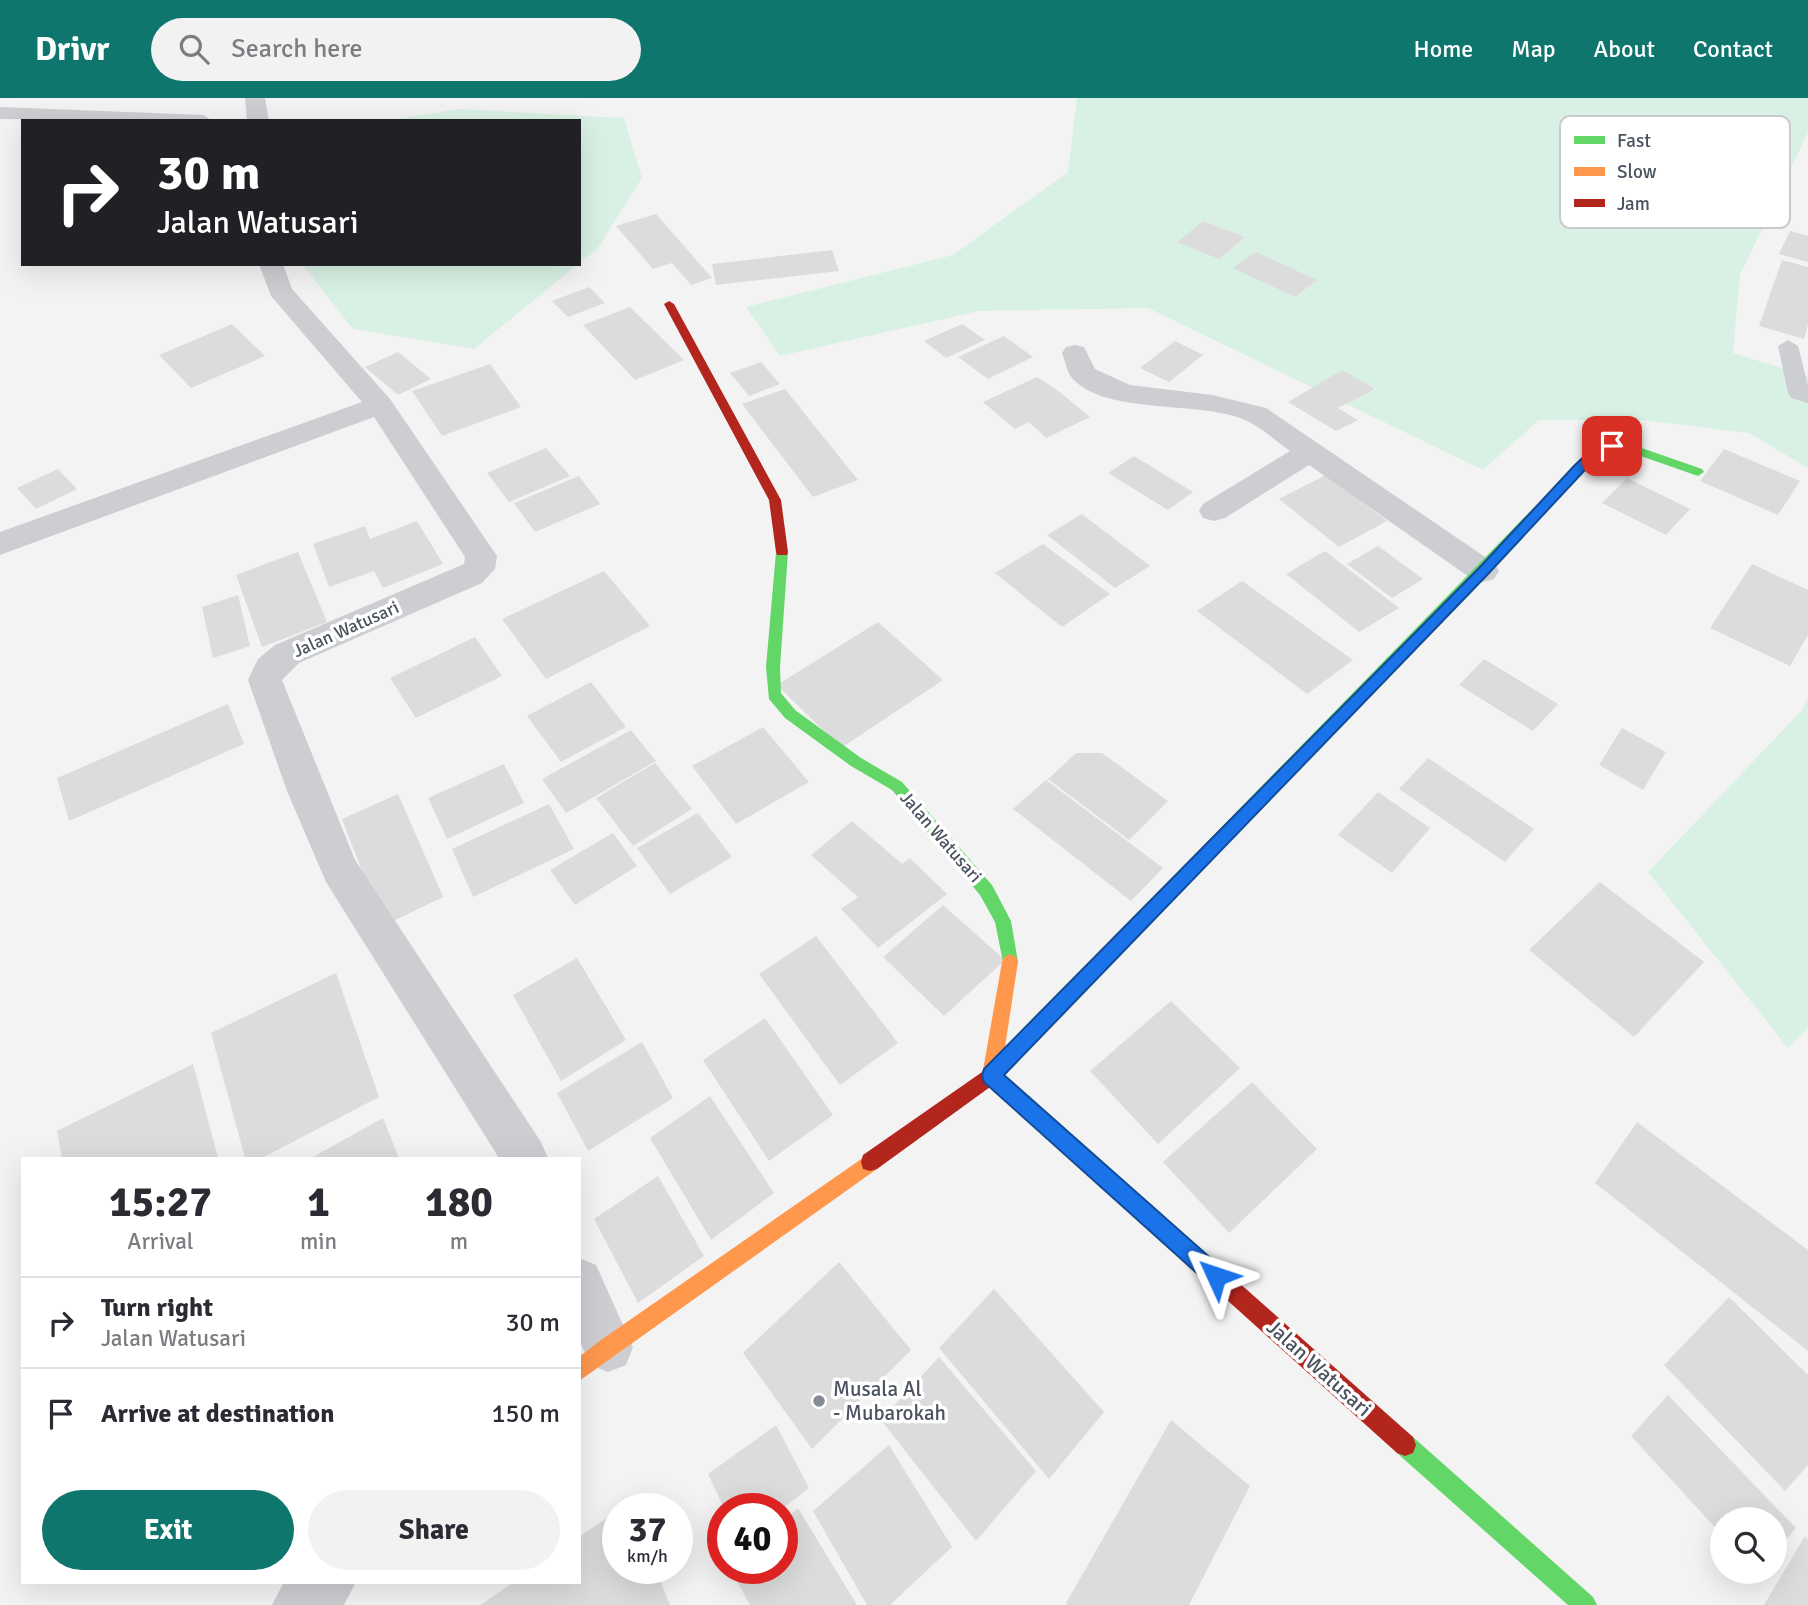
<!DOCTYPE html>
<style>
:root{--surface:#fff;--page:#f2f2f3;--text:#2b2b33;--muted:#7c7c81;--line:#e1e1e2;--accent:#0f766e}
body{margin:0;font-family:Signika,sans-serif;background:var(--page);color:var(--text);height:100vh;display:flex;flex-direction:column;font-size:26px;white-space:nowrap}
*{box-sizing:border-box;margin:0}
p{font-size:23px;color:var(--muted)}
.icon{flex:none;width:38px;height:38px;fill:none;stroke:currentColor;stroke-width:2;stroke-linecap:round;stroke-linejoin:round}
.map{position:relative;flex:1;overflow:hidden}
.panel{position:absolute;left:21px;top:1059px;width:560px;height:427px;display:flex;flex-direction:column;background:var(--surface);border-radius:0px;box-shadow:0 7px 28px #0002}
.panel>*{flex:none}
.hud{position:absolute;left:21px;top:21px;width:560px;height:147px;border-radius:0px;box-shadow:0 7px 28px #0002;background:#202124;color:#fff;overflow:hidden}
.buttons{position:absolute;left:1710px;top:1409px;display:grid;gap:14px}
.buttons a{display:grid;place-items:center;width:77px;height:77px;border-radius:50%;background:var(--surface);box-shadow:0 7px 28px #0002;font-size:35px}
.speed{position:absolute;left:602px;top:1395px;display:flex;gap:14px;font-size:35px;font-weight:700;text-align:center}
.speed>*{display:grid;place-content:center;width:91px;height:91px;border-radius:50%;background:var(--surface);box-shadow:0 7px 28px #0002;line-height:1}
.speed small{font-size:18px;font-weight:400}
.speed .limit{border:10px solid #d22;background:#fff;color:#111}
.pin{position:absolute;display:grid;place-items:center;width:60px;height:60px;color:#fff;margin:-30px;border-radius:14px;box-shadow:0 4px 10px #0006}
.me{position:absolute;width:77px;margin:-38px;rotate:312deg;stroke-linejoin:round;filter:drop-shadow(0 0 5px #0008)}
.turn{display:flex;align-items:center;gap:24px;height:147px;padding:0 21px;font-size:32px}
.turn .icon{width:91px;height:91px;stroke-width:2.5}
.turn b{display:block;font-size:49px;line-height:60px}
.eta{display:flex;justify-content:space-evenly;align-items:center;height:119px;text-align:center}
.eta b{font-size:42px;font-weight:700;line-height:49px}
.primary-button{display:flex;gap:14px;margin-top:auto;padding:14px 21px}
.primary-button a{flex:1;height:80px;border-radius:42px;background:var(--accent);color:#fff;font-size:28px;font-weight:700;line-height:80px;text-align:center}
.primary-button a+a{background:var(--page);color:var(--text)}
ul{padding:0;list-style:none}
li{display:flex;align-items:center;gap:21px;height:91px;padding:0 21px;border-top:2px solid var(--line)}
li div{flex:1}
li b{display:block;font-size:26px}
li em{font-style:normal}
header{display:flex;align-items:center;gap:42px;box-sizing:border-box;height:98px;padding:0 35px;background:var(--accent);color:#fff}
header strong{font-size:33px}
nav{display:flex;gap:38px;margin-inline-start:auto;font-size:24px}
.search{width:490px;height:63px;background:var(--page);display:flex;align-items:center;gap:18px;box-sizing:border-box;padding:0 24px;border-radius:38px;color:var(--muted);font-size:26px}
.map>svg:first-child{display:block}
</style>
<header>
<strong>Drivr</strong>
<div class="search"><svg class="icon" aria-label="search" viewBox="0 0 24 24"><circle cx="10" cy="10" r="6"/><path d="M15 15l6 6"/></svg>Search here</div>
<nav><a>Home</a><a>Map</a><a>About</a><a>Contact</a></nav>
</header>
<div class="map">
<svg width="1808" height="1507" viewBox="0 0 1808 1507">
<rect width="100%" height="100%" fill="#f3f3f3"/>
<path fill="#d9f1e4" d="M1077 0H1808V34L1740 177 1733 255 1808 278V370L1749 335 1642 322H1539L1483 372 1148 210 979 213 780 258 746 209 953 157 1068 74Z
M459 11 624 20 642 80 598 150 579 165V23H385Z
M302 166H578L474 251 353 231Z
M1808 599V930L1788 950 1648 774 1803 611Z"/>
<path fill="#dcdcdd" d="M656 116 712 180 691 187 672 165 653 171 616 128Z
M1203 123 1245 139 1219 161 1177 144Z
M1790 133 1808 138V164L1779 156Z
M832 152 839 173 716 187 712 166Z
M1256 154 1317 182 1295 199 1233 170Z
M1782 162 1808 169V226L1804 241 1759 228Z
M589 189 605 205 568 219 552 203Z
M630 209 684 262 635 282 583 227Z
M232 226 265 258 191 290 159 257Z
M962 226 985 242 946 260 924 243Z
M1004 238 1033 259 988 281 958 259Z
M1175 243 1203 257 1169 284 1140 270Z
M398 254 431 281 398 297 365 269Z
M761 264 780 286 749 298 730 275Z
M490 266 521 309 442 338 412 293Z
M1342 272 1375 291 1338 310 1358 322 1336 333 1288 304Z
M1037 279 1057 292 1090 319 1046 340 1029 324 1015 331 983 304Z
M785 291 858 382 813 399 742 306Z
M546 350 570 378 509 404 487 375Z
M1724 351 1800 383 1778 417 1700 383Z
M1134 358 1193 394 1168 412 1108 375Z
M58 371 77 391 36 411 17 390Z
M1326 377 1387 423 1339 449 1279 401Z
M579 378 600 406 535 434 514 405Z
M1627 380 1690 411 1666 437 1602 405Z
M1082 416 1150 468 1115 490 1047 437Z
M417 423 443 466 383 490 374 473 329 489 313 446 365 428 370 441Z
M1043 446 1110 496 1062 529 995 475Z
M1378 448 1423 481 1392 500 1347 466Z
M1325 453 1399 510 1359 534 1286 476Z
M298 454 327 524 262 549 236 477Z
M1752 466 1808 492V537L1790 568 1710 530Z
M604 473 650 528 546 581 502 521Z
M1242 483 1353 562 1307 596 1197 513Z
M238 497 250 548 213 560 202 509Z
M878 524 943 582 841 650 777 587Z
M475 539 502 578 416 620 390 580Z
M1484 561 1558 606 1533 633 1459 587Z
M591 584 626 629 561 664 527 618Z
M228 606 244 646 69 723 57 680Z
M763 629 809 684 736 726 692 668Z
M1622 630 1666 654 1643 692 1599 667Z
M631 632 656 663 566 715 542 681Z
M1076 655H1102L1168 703 1129 742 1048 681Z
M1428 660 1534 731 1505 764 1399 691Z
M655 665 692 711 633 748 596 700Z
M504 666 524 705 447 741 428 700Z
M1046 682 1163 770 1131 803 1013 711Z
M1378 694 1430 730 1392 775 1338 737Z
M398 696 443 799 383 828 342 721Z
M549 706 574 751 473 799 452 751Z
M698 715 732 759 670 796 637 750Z
M852 723 902 766 910 760 947 796 878 850 841 811 858 799 811 757Z
M613 735 637 768 575 807 550 772Z
M1600 784 1704 864 1634 939 1529 852Z
M943 807 1005 862 944 918 883 859Z
M816 838 898 945 840 987 759 876Z
M577 860 626 942 561 983 513 897Z
M336 875 379 999 262 1060H245L211 935Z
M1171 903 1240 970 1158 1046 1090 973Z
M765 920 833 1017 769 1063 703 962Z
M642 944 673 1000 588 1053 557 995Z
M193 966 218 1060H62L57 1033Z
M1252 984 1317 1051 1229 1135 1163 1064Z
M710 998 774 1095 711 1142 650 1040Z
M383 1020 399 1060H311Z
M1637 1024 1808 1152V1253L1595 1085Z
M658 1078 704 1158 638 1205 594 1121Z
M839 1164 911 1252 812 1351 743 1255Z
M994 1191 1104 1314 1049 1381 939 1250Z
M1729 1199 1808 1277V1367L1785 1393 1664 1267Z
M939 1259 1036 1373 976 1443 881 1322Z
M1668 1297 1796 1430 1774 1455V1421H1722V1437L1631 1338Z
M1171 1322 1250 1388 1189 1507H1068L1066 1505Z
M776 1327 809 1390 783 1410H724L708 1376Z
M889 1347 952 1449 890 1507H867L813 1413Z
M798 1410 857 1507H750L730 1471 782 1470V1424Z
M618 1412V1470H655L670 1507H480L514 1484H579V1439Z
M1805 1438 1808 1442V1507H1764Z"/>
<g fill="none" stroke-linecap="round" stroke-linejoin="round">
<path fill="#cdced1" fill-rule="evenodd" d="M1788 242 1798 248 1808 288V305L1791 300 1788 295 1778 248Z"/>
<path fill="#cdced1" fill-rule="evenodd" d="M245 0H265L269 23H247Z
M0 9 203 17 213 23 0 21Z
M259 166H283L292 191 390 301 497 458 495 471 482 485 299 565 282 582 355 762 541 1044 548 1060H499L326 784 287 693 248 582 258 561 275 547 464 466 465 459 374 319 0 457V434L362 304 271 198Z
M1075 247 1084 249 1095 271 1130 287 1212 297 1266 310 1494 465 1499 473 1494 481 1483 484 1472 481 1309 367 1225 420 1214 423 1203 420 1199 413 1203 406 1290 353C1276 343 1261 329 1245 322 1201 302 1106 318 1072 280 1067 274 1065 263 1062 255L1066 249Z
M579 1160 596 1167 633 1249 626 1267 608 1274 590 1267 579 1241Z
M284 1484H356L344 1507H272Z"/>
<path fill="#63d668" fill-rule="evenodd" d="M1598 347 1636 348 1702 371 1704 374 1698 378 1635 356 1601 355 1145 830 1139 832 1133 830 1131 825 1133 820 1594 348Z
M782 450 788 454 780 569 781 595 795 612 861 660 902 684 992 787 1011 823 1018 864 1016 869 1010 872 1004 869 995 824 980 797 892 692 851 668 785 620 769 601 766 569 776 454Z
M1405 1336 1413 1339 1593 1499 1597 1507H1568L1397 1355 1394 1347 1397 1339Z"/>
<path fill="#ff974d" fill-rule="evenodd" d="M1010 856 1016 859 1018 864 1001 975 1141 1098 1144 1105 1141 1112 1134 1115 1127 1112 985 984 982 978 1002 864 1004 859Z
M870 1055 877 1057 879 1064 877 1071 579 1283V1259L601 1242Z"/>
<path fill="#b3261e" fill-rule="evenodd" d="M669 203 674 206 781 402 788 454 787 457H777L776 454 769 402 664 206Z
M1139 818 1145 820 1147 825 1145 830 997 984 877 1071 870 1073 863 1071 861 1064 863 1057 985 972 1133 820Z
M1134 1095 1141 1098 1413 1339 1416 1347 1413 1355 1405 1358 1397 1355 1127 1112 1124 1105 1127 1098Z"/>
</g>
<path fill="#1a73e8" stroke="#114b97" stroke-width="2" d="M1612 344 1618 348 1617 351 1603 354 1583 374 1488 476 1004 977 1223 1171 1226 1178 1223 1186 1216 1188 1209 1186 984 984 982 978 984 971 1479 470 1574 368 1594 349Z"/>
<circle fill="#858b93" stroke="#fff" stroke-width="2.5" cx="819" cy="1303" r="7"/>
<g text-anchor="middle" dominant-baseline="central" stroke-width="7" stroke-linejoin="round" paint-order="stroke">
<g font-size="18" fill="#4a535f" stroke="#fff">
<text transform="translate(346 531) rotate(-24)">Jalan Watusari</text>
<text transform="translate(941 739) rotate(49)">Jalan Watusari</text>
</g>
<g font-size="21" fill="#4a535f" stroke="#fff">
<text transform="translate(1319 1270) rotate(42)">Jalan Watusari</text>
</g>
<g font-size="21" fill="#4a535f" stroke="#fff" text-anchor="start">
<text x="833" y="1291">Musala Al<tspan x="833" dy="24">- Mubarokah</tspan></text>
</g>
</g>
<rect x="1560" y="18" width="230" height="112" rx="10" fill="#fff" stroke="#c9cbcf" stroke-width="2"/>
<rect x="1574" y="38" width="31" height="8" fill="#63d668"/>
<rect x="1574" y="69" width="31" height="9" fill="#ff974d"/>
<rect x="1574" y="101" width="31" height="8" fill="#b3261e"/>
<g font-size="19" fill="#4a535f">
<text x="1617" y="49">Fast</text>
<text x="1617" y="80">Slow</text>
<text x="1617" y="112">Jam</text>
</g>
</svg>
<div class="buttons">
<a><svg class="icon" aria-label="search" viewBox="0 0 24 24"><circle cx="10" cy="10" r="6"/><path d="M15 15l6 6"/></svg></a>
</div>
<div class="speed"><div>37<small>km/h</small></div><div class="limit">40</div></div>
<div class="pin" style="left:1612px;top:348px;background:#d93025"><svg class="icon" aria-label="arrive" viewBox="0 0 24 24"><path d="M6 21V4h12l-3 4 3 4H6"/></svg></div>
<svg class="me" style="left:1216px;top:1178px" viewBox="-20 -20 40 40"><path d="M0-17L14 15 0 8-14 15z" fill="#1a73e8" stroke="#fff" stroke-width="4"/></svg>
<div class="hud">
<div class="turn"><svg class="icon" aria-label="right" viewBox="0 0 24 24"><path d="M7 20v-9h11M14 6l5 5-5 5"/></svg><div><b>30 m</b>Jalan Watusari</div></div>
</div>
<section class="panel">
<div class="eta">
<div><b>15:27</b><p>Arrival</p></div>
<div><b>1</b><p>min</p></div>
<div><b>180</b><p>m</p></div>
</div>
<ul>
<li><svg class="icon" aria-label="right" viewBox="0 0 24 24"><path d="M7 20v-9h11M14 6l5 5-5 5"/></svg><div><b>Turn right</b><p>Jalan Watusari</p></div><em>30 m</em></li>
<li><svg class="icon" aria-label="arrive" viewBox="0 0 24 24"><path d="M6 21V4h12l-3 4 3 4H6"/></svg><div><b>Arrive at destination</b></div><em>150 m</em></li>
</ul>
<div class="primary-button"><a>Exit</a><a>Share</a></div>
</section>
</div>
